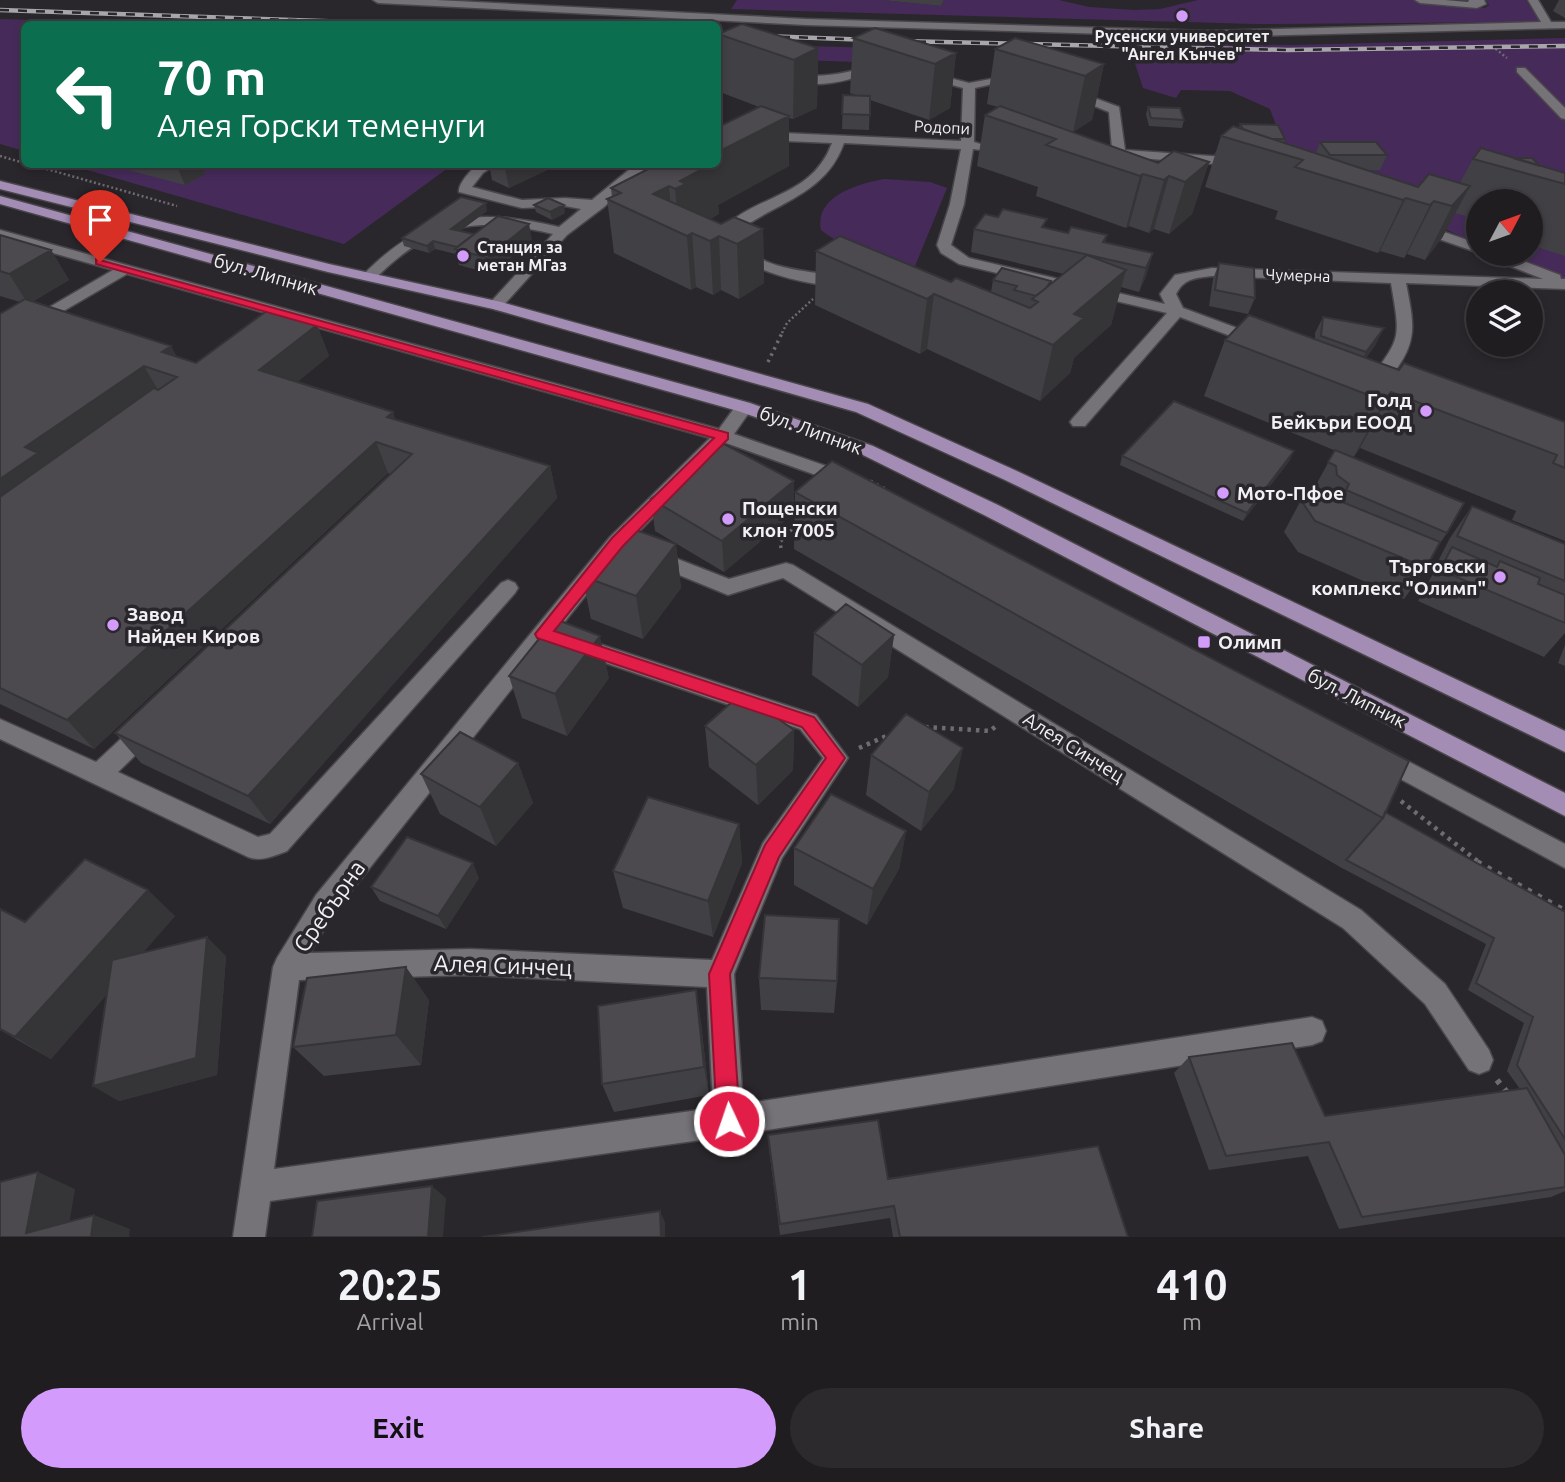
<!DOCTYPE html>
<meta charset="utf-8">
<style>
:root{--surface:#201d21;--page:#2d2a2e;--text:#f1f3f6;--muted:#a2a2a5;--line:#3d3b3f;--accent:#d39cfc}
body{margin:0;font-family:Ubuntu,sans-serif;background:var(--page);color:var(--text);height:100vh;display:flex;flex-direction:column;font-size:26px;white-space:nowrap}
*{box-sizing:border-box;margin:0}
p{font-size:23px;color:var(--muted)}
.icon{flex:none;width:38px;height:38px;fill:none;stroke:currentColor;stroke-width:2;stroke-linecap:round;stroke-linejoin:round}
.map{position:relative;height:1237px;overflow:hidden}
.drawer{display:flex;flex-direction:column;background:var(--surface);flex:1}
.drawer>*{flex:none}
.top-card{position:absolute;left:21px;top:21px;width:700px;height:147px;border-radius:10px;box-shadow:0 4px 10px #0003,0 0 0 2px var(--line);background:#0b6e4f;color:#fff;overflow:hidden}
.needle{width:46px;rotate:49deg}
.controls{position:absolute;left:1466px;top:189px;display:grid;gap:14px}
.controls a{display:grid;place-items:center;width:77px;height:77px;border-radius:50%;background:var(--surface);box-shadow:0 4px 10px #0003,0 0 0 2px var(--line);font-size:35px}
.pin{position:absolute;display:grid;place-items:center;width:60px;height:60px;color:#fff;margin:-72px -30px;border-radius:50% 50% 50% 0;rotate:-45deg;box-shadow:0 0 7px #0007}
.pin .icon{rotate:45deg}
.me{position:absolute;width:77px;margin:-38px;rotate:357deg;stroke-linejoin:round;filter:drop-shadow(0 0 5px #0008)}
.turn{display:flex;align-items:center;gap:24px;height:147px;padding:0 21px;font-size:32px}
.turn .icon{width:91px;height:91px;stroke-width:2.5}
.turn b{display:block;font-size:49px;line-height:60px}
.eta{display:flex;justify-content:space-evenly;align-items:center;height:119px;text-align:center}
.eta b{font-size:42px;font-weight:600;line-height:49px}
.cta{display:flex;gap:14px;margin-top:auto;padding:14px 21px}
.cta a{flex:1;height:80px;border-radius:42px;background:var(--accent);color:#111;font-size:28px;font-weight:600;line-height:80px;text-align:center}
.cta a+a{background:var(--page);color:var(--text)}
.map>svg:first-child{display:block}
</style>
<div class="map">
<svg width="1565" height="1237" viewBox="0 0 1565 1237">
<rect width="100%" height="100%" fill="#2a272c"/>
<path fill="#462b5a" d="M737 0H882L941 6 944 0H1059L1089 7 1134 10 1160 9 1198 0H1414L1485 8 1489 5 1486 0H1526L1540 22 1256 24 731 9Z
M0 19H1L155 24H24V151L0 144Z
M1565 38V281L1501 254H1531V201H1479V244L1440 227 1422 200 1380 192 1333 197 1305 167 1210 160 1228 134 1280 136 1270 109 1230 91 1181 90 1176 98 1143 88 1130 48 1170 49 1169 43 1293 45Z
M718 43 936 50V65L718 57Z
M70 165H452L344 244Z
M884 179 930 182 947 188 915 266C876 260 853 254 821 230 814 196 858 184 884 179Z"/>
<g fill="none" stroke-linecap="round" stroke-linejoin="round">
<defs>
<path id="minor" d="M373 0H436L806 19 1208 31 1541 22 1528 0H1538L1551 22H1565V28L1208 37 806 25 378 3Z
M1415 0H1484L1486 4 1477 8 1420 3Z
M878 65 882 66V70C855 78 810 94 784 76L790 73C821 80 848 72 878 65Z
M1517 68H1525L1565 108V119L1561 118 1517 72Z
M927 72 969 83 1018 74 1024 77 975 88 974 142 987 146 981 150 973 149 964 204 951 245 969 258 1165 304 1160 294 1175 275 1212 268 1543 279 1487 257 1485 254H1505L1560 275 1561 279H1565V289L1406 283C1413 321 1419 339 1395 371 1389 378 1384 387 1375 389L1367 384C1401 336 1401 342 1391 283L1212 276C1196 278 1184 278 1176 294L1183 308 1264 338 1266 341 1264 344H1252L1180 317 1085 426H1073L1070 422 1073 418 1167 313 959 264 941 253 937 245 950 204 961 149 844 143C826 195 774 203 735 233 754 273 809 269 846 278L848 281 846 284C821 290 761 273 740 258 730 251 725 243 720 232 754 193 811 200 832 143L718 138V130L961 141 963 88 923 77V73Z
M1065 90H1073L1119 107 1125 150 1240 158 1246 162 1240 166 1100 155V149H1112L1109 112 1065 94Z
M479 164H496L483 173 472 187 522 200 565 198 592 200 636 164H650L604 207 567 235 501 308 496 310 488 305 553 234C476 216 430 222 374 280H364L362 277 364 274C425 212 477 208 559 227L581 209 565 206 522 208 459 192C458 184 471 169 479 164Z
M1418 223 1479 244V253L1413 230 1411 227Z
M0 230 719 429 738 403H750L753 407 734 434 855 476 857 480 855 484H841L726 443 624 547 334 913 310 953 470 949 712 960 763 843 823 758 800 729 570 651 567 645 570 639 578 637 816 715 848 758 782 858 734 974 743 1104 1312 1017 1322 1021 1326 1031 1322 1041 1312 1045 729 1136 270 1201 265 1237H233L273 967 277 958 316 895 610 537 710 438 127 274 0 348V336L113 270 0 238ZM470 975 707 987 713 1108 274 1169 299 980Z
M652 549 729 579 786 563 793 565 1361 910 1445 984 1489 1050 1493 1060 1489 1070 1479 1074 1469 1070 1425 1004 1343 928 783 578 728 595 645 561 642 556 645 551Z
M508 580 515 583 518 588 515 593 287 851C274 856 261 862 248 857L0 739V719L96 762 140 721 148 719 156 721 159 728 156 735 118 772 258 837 270 834 501 583Z
M1379 746 1565 844V868L1371 763 1367 756 1371 749Z"/>
<path id="major" d="M0 181 329 264 501 302 868 404 1019 472 1565 731V752L1005 480 856 412 493 309 328 272 0 189Z
M0 196 750 403 873 446 998 505 1565 793V816L984 515 861 454 738 411 0 204Z"/>
</defs>
<use href="#minor" stroke="#49464a" stroke-width="3"/>
<use href="#major" stroke="#49464a" stroke-width="3"/>
<path stroke="#6e6c70" stroke-width="2.5" stroke-dasharray="2 2.5" stroke-linecap="butt" d="M1492 46 1507 58
M0 156 24 163
M29 164 177 206
M782 333 787 323 813 299"/>
<path stroke="#6e6c70" stroke-width="3.5" stroke-dasharray="2.5 4.5" stroke-linecap="butt" d="M768 362 783 331
M870 481 887 490
M781 548 780 542 796 525"/>
<path stroke="#6e6c70" stroke-width="4.5" stroke-dasharray="3.5 5" stroke-linecap="butt" d="M925 727 990 731 995 727
M859 748 893 733
M1401 801 1480 863"/>
<path stroke="#6e6c70" stroke-width="6" stroke-dasharray="4.5 7" stroke-linecap="butt" d="M1477 862 1565 911
M1497 1080 1509 1095"/>
<use href="#minor" fill="#757278" fill-rule="evenodd"/>
<use href="#major" fill="#a38db5" fill-rule="evenodd"/>
<defs>
<path id="rail" d="M0 10 412 24
M763 36 871 40
M899 41 1287 50 1565 46"/>
</defs>
<use href="#rail" stroke="#a8a6aa" stroke-width="4.5"/>
<use href="#rail" stroke="#2a272c" stroke-width="2.5" stroke-dasharray="9" stroke-linecap="butt"/>
</g>
<path fill="#414044" d="M882 0H944L941 6Z
M1445 0H1469L1468 2Z
M1559 0H1565V18L1553 11Z
M718 34 818 48 817 108 793 119 789 118V166L718 205 719 214 710 219 721 224 763 229 764 283 739 299 721 290 713 295 696 287 691 290 614 253 607 199 612 197 611 188 718 164 759 107 720 92Z
M853 38 956 53 950 108 929 120 870 100 869 130 842 129 843 95 858 96 850 93Z
M995 49 1104 64 1092 120 1073 132 1049 124 1158 163 1209 162 1192 214 1169 234 1154 229 1149 233 1129 226 1126 228 1036 196 1038 187 977 166 985 115 998 107 987 104Z
M1148 107 1184 120 1182 128 1149 126 1146 114Z
M1240 124 1285 139 1284 143 1316 153 1320 142 1387 155 1380 170H1367L1418 187 1460 183 1473 159 1540 166 1565 173V256L1531 245V242L1534 237 1531 236V201H1479V220L1455 213 1442 238 1425 260 1407 254 1404 258 1380 251 1378 253 1275 219 1278 211 1205 187 1221 136 1239 128Z
M105 164H201L205 174 185 185Z
M489 164H560L509 188 492 180Z
M534 205 565 213 552 220 536 212Z
M487 211 460 231 474 234 532 240 491 274 459 265 456 254 435 249 429 253 404 246 402 238Z
M1046 228 1068 233 1107 235 1105 242 1153 253 1146 276 1139 292 1121 287 1111 325 1074 358 1070 373 1040 401 927 349 920 354 815 305 816 251 991 292 993 280 1051 281 1050 285 1064 274 971 252 974 229Z
M0 235 51 250 69 280 32 302 196 363 317 325 329 356 297 382 395 420 550 466 557 498 270 824 141 763 115 733 390 474 388 473 94 749 0 704V314L20 302 0 296Z
M1219 263 1255 298 1248 314 1209 306 1213 279Z
M1323 317 1376 344 1366 358 1399 370 1565 422V541L1512 520 1516 511 1360 448 1353 458 1204 396 1225 340 1315 339V333Z
M1335 450 1447 533 1434 552 1426 568 1404 599 1298 552 1284 532 1301 500 1319 498 1311 494Z
M1122 456 1290 460 1243 521 1120 465Z
M795 492 1385 812 1565 912V1191L1551 1197 1339 1229 1308 1156 1209 1170 1174 1073 1189 1057 1325 1116 1520 1089 1507 1071 1524 1023 1468 990 1486 944 1340 867 794 549Z
M651 499 794 513 724 572 655 531Z
M1472 506 1565 544V633L1544 657 1418 601 1430 579 1437 568 1435 567 1450 538Z
M676 544 681 588 643 639 591 619 582 576Z
M814 633 894 635 888 677 858 707 812 675Z
M1565 645V666L1558 663Z
M509 676 609 678 567 736 522 718Z
M705 726 794 730 793 770 758 805 709 767Z
M871 755 954 789 921 831 866 795Z
M518 763 533 803 496 846 440 814 421 774Z
M739 824 742 863 713 937 623 908 613 871Z
M906 831 899 869 867 925 794 885V848Z
M479 878 446 929 380 901 371 887Z
M0 909 25 922 175 916 143 952 226 956 217 1075 119 1101 93 1086 107 994 51 1059 0 1030Z
M759 978 837 981 834 1013 761 1010Z
M696 990 701 1023 709 1095 614 1112 602 1084Z
M429 1000 421 1065 324 1076 293 1047Z
M768 1135 888 1179 1128 1237H893L890 1218 780 1235 769 1149Z"/>
<path fill="#353437" d="M818 48 817 108 793 119 794 60Z
M956 53 950 108 929 120 935 64Z
M1104 64 1092 120 1073 132 1085 76Z
M789 116V166L718 205 719 214 689 231 692 233 696 287 691 290 687 236 679 232 675 189 680 181 706 164H718V152Z
M1209 162 1192 214 1169 234 1185 182Z
M176 164H201L205 174 185 185Z
M504 164H560L509 188Z
M1143 174 1129 226 1126 228 1140 176Z
M1169 176 1154 229 1149 233 1164 180Z
M669 186 673 229 653 194Z
M1470 186 1442 238 1425 260 1452 206Z
M1406 198 1380 251 1378 253 1403 200Z
M1434 201 1407 254 1404 258 1430 205Z
M486 203 487 211 453 236 451 229Z
M564 205 565 213 552 220 550 212Z
M529 224 532 240 491 274 487 258Z
M763 229 764 283 739 299 737 244Z
M719 236 721 290 713 295 710 241Z
M433 241 435 249 429 253 427 246Z
M51 250 69 280 28 304 9 274Z
M1153 253 1146 276 1139 292 1146 268Z
M1126 270 1111 325 1074 358 1070 373 1040 401 1053 345 1074 314Z
M934 294 927 349 920 354 927 299Z
M317 325 329 356 274 401 259 370Z
M1384 328 1376 344 1358 368 1366 352Z
M171 346 188 377 162 352Z
M144 366 162 397 0 528V479L25 447Z
M1391 392 1360 448 1353 458 1384 401Z
M393 412 404 444 387 417Z
M376 442 388 473 94 749 67 720Z
M1294 451 1290 460 1243 521 1247 513Z
M550 466 557 498 270 824 248 796Z
M794 481V513L724 572 722 541Z
M676 544 681 588 643 639 636 596Z
M894 635 888 677 858 707 862 665Z
M600 636 609 678 567 736 555 694Z
M794 730 793 770 758 805 756 765Z
M963 748 954 789 921 831 929 792Z
M518 763 533 803 496 846 480 807Z
M739 824 742 863 713 937 708 901Z
M906 831 899 869 867 925 873 889Z
M473 863 479 878 446 929 438 916Z
M148 890 175 916 51 1059 15 1037Z
M207 937 226 956 217 1075 119 1101 93 1086Z
M406 967 429 1000 421 1065 396 1035Z
M696 990 701 1023 709 1095 704 1067Z
M38 1172 75 1189 67 1237 26 1233Z
M432 1186 446 1198 443 1237H428Z
M660 1211 665 1222V1237H661Z
M94 1215 130 1229 129 1237H91Z"/>
<path fill="#4c4a4f" stroke="#353437" stroke-width="2" d="M742 24 818 48 794 60 718 34Z
M875 28 956 53 935 64 853 38Z
M1015 38 1104 64 1085 76 995 49Z
M843 95 870 96V115L842 114Z
M761 106 789 116 718 152V127Z
M1000 106 1158 163 1174 151 1209 162 1185 182 1169 176 1164 180 1143 174 1140 176 1046 145 1056 139 985 115Z
M1148 107 1180 108 1184 120 1151 118Z
M1240 124 1278 125 1285 139H1272L1243 129Z
M1233 126 1418 187 1429 174 1470 186 1452 206 1434 201 1430 205 1406 198 1403 200 1295 167 1303 160 1221 136Z
M1320 142H1376L1387 155H1330Z
M1481 148 1565 173V184L1473 159Z
M1513 158H1532L1540 166Z
M658 164H712L680 181 686 184 675 189 669 186 653 194 721 224 734 217 763 229 737 244 719 236 710 241 692 233 687 236 607 199 621 193 611 188Z
M461 197 486 203 451 229 474 234 457 247 433 241 427 246 402 238Z
M548 198 564 205 550 212 534 205Z
M1003 209 1047 219 1042 227 1068 233 1071 227 1107 235 1103 242 1153 253 1146 268 974 229 985 214 998 217Z
M498 216 529 224 487 258 455 249Z
M0 235 51 250 9 274 0 271Z
M840 236 951 282 956 278 1030 308 1038 302 1032 299 1087 255 1126 270 1074 314 1084 318 1053 345 934 294 927 299 816 251Z
M1219 263 1254 268 1255 298 1215 290Z
M1002 268 1051 281 1046 288 1036 296 1014 290 1017 286 993 280Z
M25 299 171 346 162 352 196 363 268 310 317 325 259 370 393 412 387 417 550 466 248 796 115 733 412 454 376 442 67 720 0 688V497L154 388 158 390 177 377 144 366 25 447 38 453 0 479V314Z
M1249 315 1399 370 1404 363 1565 422V468L1553 463 1557 455 1391 392 1384 401 1225 340Z
M1323 317 1384 328 1366 352 1321 336Z
M1174 401 1294 451 1247 513 1122 456Z
M724 444 794 481 722 541 651 499Z
M1335 450 1464 503 1447 533 1346 490 1349 484 1337 475 1336 466 1328 462Z
M832 461 1409 761 1383 818 795 492Z
M1330 497 1440 542 1426 568 1315 521 1301 500Z
M1472 506 1565 544V581L1457 536Z
M624 526 676 544 636 596 582 576Z
M1452 547 1497 567 1500 561 1540 578 1538 584 1565 595V623L1440 570Z
M846 604 894 635 862 665 814 633Z
M555 619 600 636 555 694 509 676Z
M742 693 794 730 756 765 705 726Z
M906 714 963 748 929 792 871 755Z
M460 732 518 763 480 807 421 774Z
M831 794 906 831 873 889 794 848Z
M648 797 739 824 708 901 613 871Z
M1385 812 1565 912V1139L1517 1065 1533 1017 1476 983 1494 938 1346 860 1383 818Z
M407 837 473 863 438 916 371 887Z
M85 859 148 890 15 1037 0 1029V909L25 922Z
M765 915 839 919 837 981 759 978Z
M207 937 196 1058 93 1086 112 960Z
M406 967 396 1035 293 1047 307 978Z
M696 990 704 1067 602 1084 598 1006Z
M1292 1043 1325 1116 1527 1088 1565 1155V1187L1362 1217 1329 1142 1226 1156 1189 1057Z
M878 1120 888 1179 1098 1146 1128 1237H900L894 1206 780 1224 768 1135Z
M38 1172 26 1233 94 1215 91 1237H0V1182Z
M432 1186 428 1237H312L317 1201Z
M660 1211 661 1237H482Z"/>
<path fill="#e11d48" stroke="#92132f" stroke-width="2" d="M96 259 728 433V439L623 546 554 631 814 717 845 758 779 857 730 974 740 1121 737 1129 729 1133 720 1129 717 1121 709 974 765 845 826 758 802 727 537 638 535 634 612 538 714 438 96 264Z"/>
<g fill="#d39cfc" stroke="#2a272c" stroke-width="2.5">
<circle cx="1182" cy="16" r="7"/>
<circle cx="463" cy="256" r="7"/>
<circle cx="1426" cy="411" r="7"/>
<circle cx="1223" cy="493" r="7"/>
<circle cx="728" cy="519" r="7"/>
<circle cx="1500" cy="577" r="7"/>
<circle cx="113" cy="625" r="7"/>
<rect x="1197" y="635" width="14" height="14" rx="3.5"/>
</g>
<g text-anchor="middle" dominant-baseline="central" stroke-width="7" stroke-linejoin="round" paint-order="stroke">
<g font-size="16" font-weight="bold" fill="#f2f0f3" stroke="#2a272c">
<text x="1182" y="36">Русенски университет<tspan x="1182" dy="18">"Ангел Кънчев"</tspan></text>
<text x="477" y="247" text-anchor="start">Станция за<tspan x="477" dy="18">метан МГаз</tspan></text>
</g>
<g font-size="16" fill="#f2f0f3" stroke="#2a272c">
<text transform="translate(942 127) rotate(3)">Родопи</text>
<text transform="translate(1298 275) rotate(2)">Чумерна</text>
</g>
<g font-size="19" fill="#f2f0f3" stroke="#2a272c">
<text transform="translate(266 274) rotate(16)">бул. Липник</text>
<text transform="translate(811 430) rotate(20)">бул. Липник</text>
<text transform="translate(1357 698) rotate(27)">бул. Липник</text>
<text transform="translate(1074 747) rotate(32)">Алея Синчец</text>
</g>
<g font-size="19" font-weight="bold" fill="#f2f0f3" stroke="#2a272c" text-anchor="start">
<text x="1412" y="400" text-anchor="end">Голд<tspan x="1412" dy="22">Бейкъри ЕООД</tspan></text>
<text x="1237" y="493">Мото-Пфое</text>
<text x="742" y="508">Пощенски<tspan x="742" dy="22">клон 7005</tspan></text>
<text x="1486" y="566" text-anchor="end">Търговски<tspan x="1486" dy="22">комплекс "Олимп"</tspan></text>
<text x="127" y="614">Завод<tspan x="127" dy="22">Найден Киров</tspan></text>
<text x="1218" y="642">Олимп</text>
</g>
<g font-size="23" fill="#f2f0f3" stroke="#2a272c">
<text transform="translate(329 906) rotate(-55)">Сребърна</text>
<text transform="translate(503 965) rotate(2)">Алея Синчец</text>
</g>
</g>
</svg>
<div class="controls">
<a><svg class="needle" viewBox="-14 -14 28 28"><path d="M0-13l5 13h-10z" fill="#e53935"/><path d="M0 13l5-13h-10z" fill="#a2a2a5"/></svg></a>
<a><svg class="icon" aria-label="layers" viewBox="0 0 24 24"><path d="M12 4l9 5-9 5-9-5zM3 14l9 5 9-5"/></svg></a>
</div>
<div class="pin" style="left:100px;top:262px;background:#d93025"><svg class="icon" aria-label="arrive" viewBox="0 0 24 24"><path d="M6 21V4h12l-3 4 3 4H6"/></svg></div>
<svg class="me" style="left:729px;top:1121px" viewBox="-20 -20 40 40"><circle r="17" fill="#e11d48" stroke="#fff" stroke-width="3"/><path d="M0-11L8 9 0 5-8 9z" fill="#fff"/></svg>
<div class="top-card">
<div class="turn"><svg class="icon" aria-label="left" viewBox="0 0 24 24"><path d="M17 20v-9H6M10 6l-5 5 5 5"/></svg><div><b>70 m</b>Алея Горски теменуги</div></div>
</div>
</div>
<section class="drawer">
<div class="eta">
<div><b>20:25</b><p>Arrival</p></div>
<div><b>1</b><p>min</p></div>
<div><b>410</b><p>m</p></div>
</div>
<div class="cta"><a>Exit</a><a>Share</a></div>
</section>
